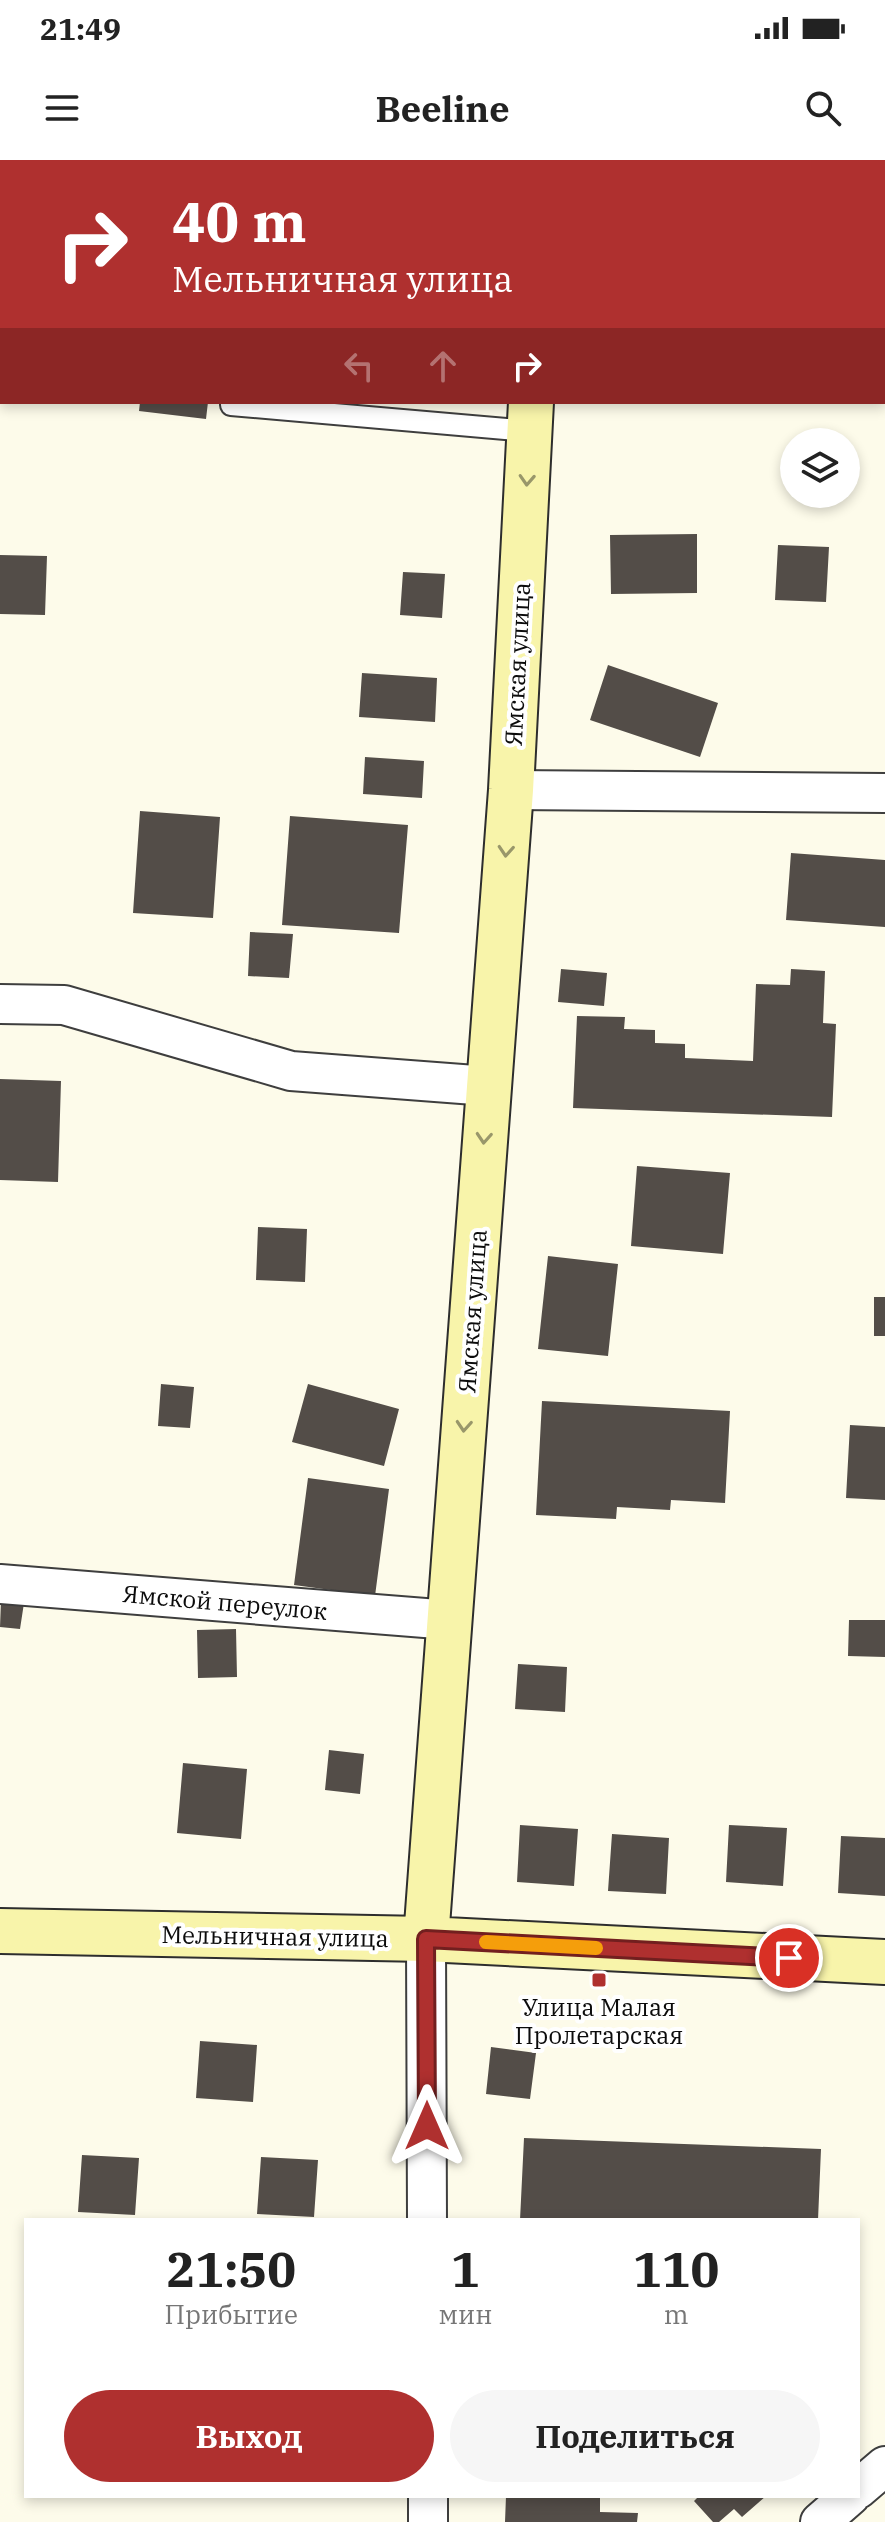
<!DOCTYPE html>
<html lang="ru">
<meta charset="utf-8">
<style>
:root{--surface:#fff;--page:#f6f6f6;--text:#222;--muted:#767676;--accent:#af302f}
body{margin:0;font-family:"IBM Plex Serif",serif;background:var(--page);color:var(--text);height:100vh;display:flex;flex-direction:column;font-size:30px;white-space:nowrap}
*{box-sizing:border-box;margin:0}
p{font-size:26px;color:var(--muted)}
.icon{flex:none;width:44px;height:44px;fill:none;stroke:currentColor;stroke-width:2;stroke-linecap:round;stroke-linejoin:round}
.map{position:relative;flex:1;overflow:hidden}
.panel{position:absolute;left:24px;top:2058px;width:836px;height:280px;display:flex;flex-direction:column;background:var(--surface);border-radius:0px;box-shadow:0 4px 12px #0003}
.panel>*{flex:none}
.top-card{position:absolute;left:0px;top:0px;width:886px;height:244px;box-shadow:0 4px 12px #0003;background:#af302f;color:#fff;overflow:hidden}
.buttons{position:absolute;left:780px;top:268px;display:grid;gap:16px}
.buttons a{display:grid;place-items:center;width:80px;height:80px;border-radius:50%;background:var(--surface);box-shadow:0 4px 12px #0003;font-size:40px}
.pin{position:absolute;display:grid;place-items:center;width:68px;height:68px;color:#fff;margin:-34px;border:4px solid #fff;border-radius:50%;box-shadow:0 2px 8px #0007}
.me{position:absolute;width:88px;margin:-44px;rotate:0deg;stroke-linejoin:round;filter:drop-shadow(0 0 6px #0008)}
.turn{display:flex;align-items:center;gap:28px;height:168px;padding:0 40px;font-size:36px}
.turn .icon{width:104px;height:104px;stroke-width:2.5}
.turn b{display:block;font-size:56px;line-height:68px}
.lanes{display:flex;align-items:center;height:76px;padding:0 40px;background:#0003;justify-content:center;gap:40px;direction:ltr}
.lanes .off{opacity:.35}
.eta{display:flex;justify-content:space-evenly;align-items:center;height:136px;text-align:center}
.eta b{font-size:48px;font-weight:700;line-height:56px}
.button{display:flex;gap:16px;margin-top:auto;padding:16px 40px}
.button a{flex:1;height:92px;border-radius:48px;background:var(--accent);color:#fff;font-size:32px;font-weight:700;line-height:92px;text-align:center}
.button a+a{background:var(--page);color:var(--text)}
.status{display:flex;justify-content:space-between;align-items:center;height:56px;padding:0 40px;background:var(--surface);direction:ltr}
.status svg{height:22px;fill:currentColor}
header{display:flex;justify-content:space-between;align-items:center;height:104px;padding:0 40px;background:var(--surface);font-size:36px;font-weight:700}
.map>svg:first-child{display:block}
</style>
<div class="status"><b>21:49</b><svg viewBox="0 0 49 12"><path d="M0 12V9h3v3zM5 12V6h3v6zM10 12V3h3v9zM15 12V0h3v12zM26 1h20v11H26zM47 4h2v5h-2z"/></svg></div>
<header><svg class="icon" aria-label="menu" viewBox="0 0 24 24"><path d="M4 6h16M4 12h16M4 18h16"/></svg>Beeline<svg class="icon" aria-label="search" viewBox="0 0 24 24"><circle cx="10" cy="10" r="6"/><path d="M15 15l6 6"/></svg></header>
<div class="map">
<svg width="885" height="2362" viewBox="0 0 885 2362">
<rect width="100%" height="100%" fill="#fdfbea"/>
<path fill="#534d48" d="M140 242H208L206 259 139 251Z
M697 374V433L611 434 610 375Z
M778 385 829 387 826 442 775 440Z
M0 395 47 396 45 455 0 454Z
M403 412 445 414 442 458 400 455Z
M608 505 718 543 700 597 590 560Z
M362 513 437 518 435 562 359 557Z
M365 597 424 601 422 638 363 634Z
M140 651 220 657 213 758 133 753Z
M290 656 408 665 399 773 282 765Z
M791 693 885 700V767L786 760Z
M250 772 293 774 289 818 248 816Z
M561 809 607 813 604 846 558 842Z
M791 809 825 811 823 863 836 864 832 957 573 948 577 856 625 857 624 869 655 870V883L685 884V898L753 901 756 824 790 825Z
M0 919 61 921 58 1022 0 1020Z
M637 1006 730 1013 723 1094 631 1086Z
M258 1067 307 1069 305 1122 256 1120Z
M548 1096 618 1104 608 1196 538 1189Z
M874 1137H885V1176H874Z
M161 1224 194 1227 190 1268 158 1266Z
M308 1224 399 1249 384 1306 292 1282Z
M542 1241 730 1251 725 1343 671 1340 670 1350 617 1347 616 1359 536 1355Z
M850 1265 885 1267V1340L846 1338Z
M308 1318 389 1329 375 1436 294 1425Z
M1 1440 24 1443 20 1469 0 1467Z
M849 1460H885V1497L848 1496Z
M236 1469 237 1517 198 1518 197 1470Z
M518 1504 567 1507 565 1552 515 1549Z
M329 1590 364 1594 360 1634 325 1630Z
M183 1603 247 1609 241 1679 177 1673Z
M520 1665 578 1669 574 1726 517 1722Z
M729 1665 787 1668 783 1726 726 1722Z
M612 1674 669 1678 666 1734 608 1731Z
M841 1676 885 1678V1736L838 1733Z
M200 1881 257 1885 253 1942 196 1938Z
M491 1887 536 1893 530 1939 486 1934Z
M524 1978 821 1989 818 2060H520Z
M82 1995 139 1998 135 2055 78 2052Z
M261 1997 318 2000 314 2057 257 2054Z
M506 2336H600V2352L638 2353 637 2362H505Z
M699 2336H766L742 2357 734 2349 719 2362H713L694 2341Z"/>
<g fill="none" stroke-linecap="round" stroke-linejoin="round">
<defs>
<path id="lane" d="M231 245 529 271"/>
<path id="street" d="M511 630 885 633
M0 844 64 845 291 911 488 926
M0 1424 450 1460
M426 1779 427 2060
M858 2329 885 2306
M428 2336V2362
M820 2362 850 2336"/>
<path id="secondary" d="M543 2V0
M0 1771 426 1779 885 1802
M426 1779 511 630 531 242"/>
</defs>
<use href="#lane" stroke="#3e3e3e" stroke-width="24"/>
<use href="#street" stroke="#3e3e3e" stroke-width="42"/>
<use href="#secondary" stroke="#2d2d2d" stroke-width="48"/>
<use href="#lane" stroke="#fff" stroke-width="20"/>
<use href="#street" stroke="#fff" stroke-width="38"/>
<use href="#secondary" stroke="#f8f4aa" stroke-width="44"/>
</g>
<defs><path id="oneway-chevron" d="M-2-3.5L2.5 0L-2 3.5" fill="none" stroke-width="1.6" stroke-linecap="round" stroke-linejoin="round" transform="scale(2)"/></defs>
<g stroke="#99976a">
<use href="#oneway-chevron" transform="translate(527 320) rotate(93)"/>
<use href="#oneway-chevron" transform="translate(506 691) rotate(94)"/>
<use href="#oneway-chevron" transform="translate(484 978) rotate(94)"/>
<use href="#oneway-chevron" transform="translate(464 1266) rotate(94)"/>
</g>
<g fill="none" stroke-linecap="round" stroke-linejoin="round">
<defs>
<path id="route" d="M427 1966 426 1779 789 1798"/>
</defs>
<use href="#route" stroke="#721f1f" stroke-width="20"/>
<use href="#route" stroke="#af302f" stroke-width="14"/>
<path stroke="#f59e0b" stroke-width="14" d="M486 1782 596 1788"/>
</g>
<rect fill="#af302f" stroke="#fff" stroke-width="3" x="591" y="1812" width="16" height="16" rx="4"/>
<g text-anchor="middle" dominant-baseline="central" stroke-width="8" stroke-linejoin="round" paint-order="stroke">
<g font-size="24" fill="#0b0b0b" stroke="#fff">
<text transform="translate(517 504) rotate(-87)">Ямская улица</text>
<text transform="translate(472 1151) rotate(-86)">Ямская улица</text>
<text transform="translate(225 1442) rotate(5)">Ямской переулок</text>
<text transform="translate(275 1776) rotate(1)">Мельничная улица</text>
</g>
<g font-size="24" fill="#0b0b0b" stroke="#fff">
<text x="599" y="1847">Улица Малая<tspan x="599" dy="28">Пролетарская</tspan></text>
</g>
</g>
</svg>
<div class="buttons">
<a><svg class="icon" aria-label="layers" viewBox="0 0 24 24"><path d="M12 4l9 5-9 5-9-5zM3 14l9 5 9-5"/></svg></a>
</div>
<div class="pin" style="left:789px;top:1798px;background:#d93025"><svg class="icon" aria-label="arrive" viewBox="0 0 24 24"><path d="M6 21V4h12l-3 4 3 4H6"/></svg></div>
<svg class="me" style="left:427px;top:1966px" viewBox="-20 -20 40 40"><path d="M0-17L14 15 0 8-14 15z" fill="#af302f" stroke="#fff" stroke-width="4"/></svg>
<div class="top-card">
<div class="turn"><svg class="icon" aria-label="right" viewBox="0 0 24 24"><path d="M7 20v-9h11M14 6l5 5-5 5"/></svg><div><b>40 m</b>Мельничная улица</div></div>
<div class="lanes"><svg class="icon off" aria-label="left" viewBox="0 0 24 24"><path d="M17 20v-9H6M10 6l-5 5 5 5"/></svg><svg class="icon off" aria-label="ahead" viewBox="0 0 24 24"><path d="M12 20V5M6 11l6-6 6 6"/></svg><svg class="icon" aria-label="right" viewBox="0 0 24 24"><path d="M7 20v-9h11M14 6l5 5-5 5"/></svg></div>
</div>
<section class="panel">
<div class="eta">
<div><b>21:50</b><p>Прибытие</p></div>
<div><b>1</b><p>мин</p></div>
<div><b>110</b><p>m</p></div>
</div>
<div class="button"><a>Выход</a><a>Поделиться</a></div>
</section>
</div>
